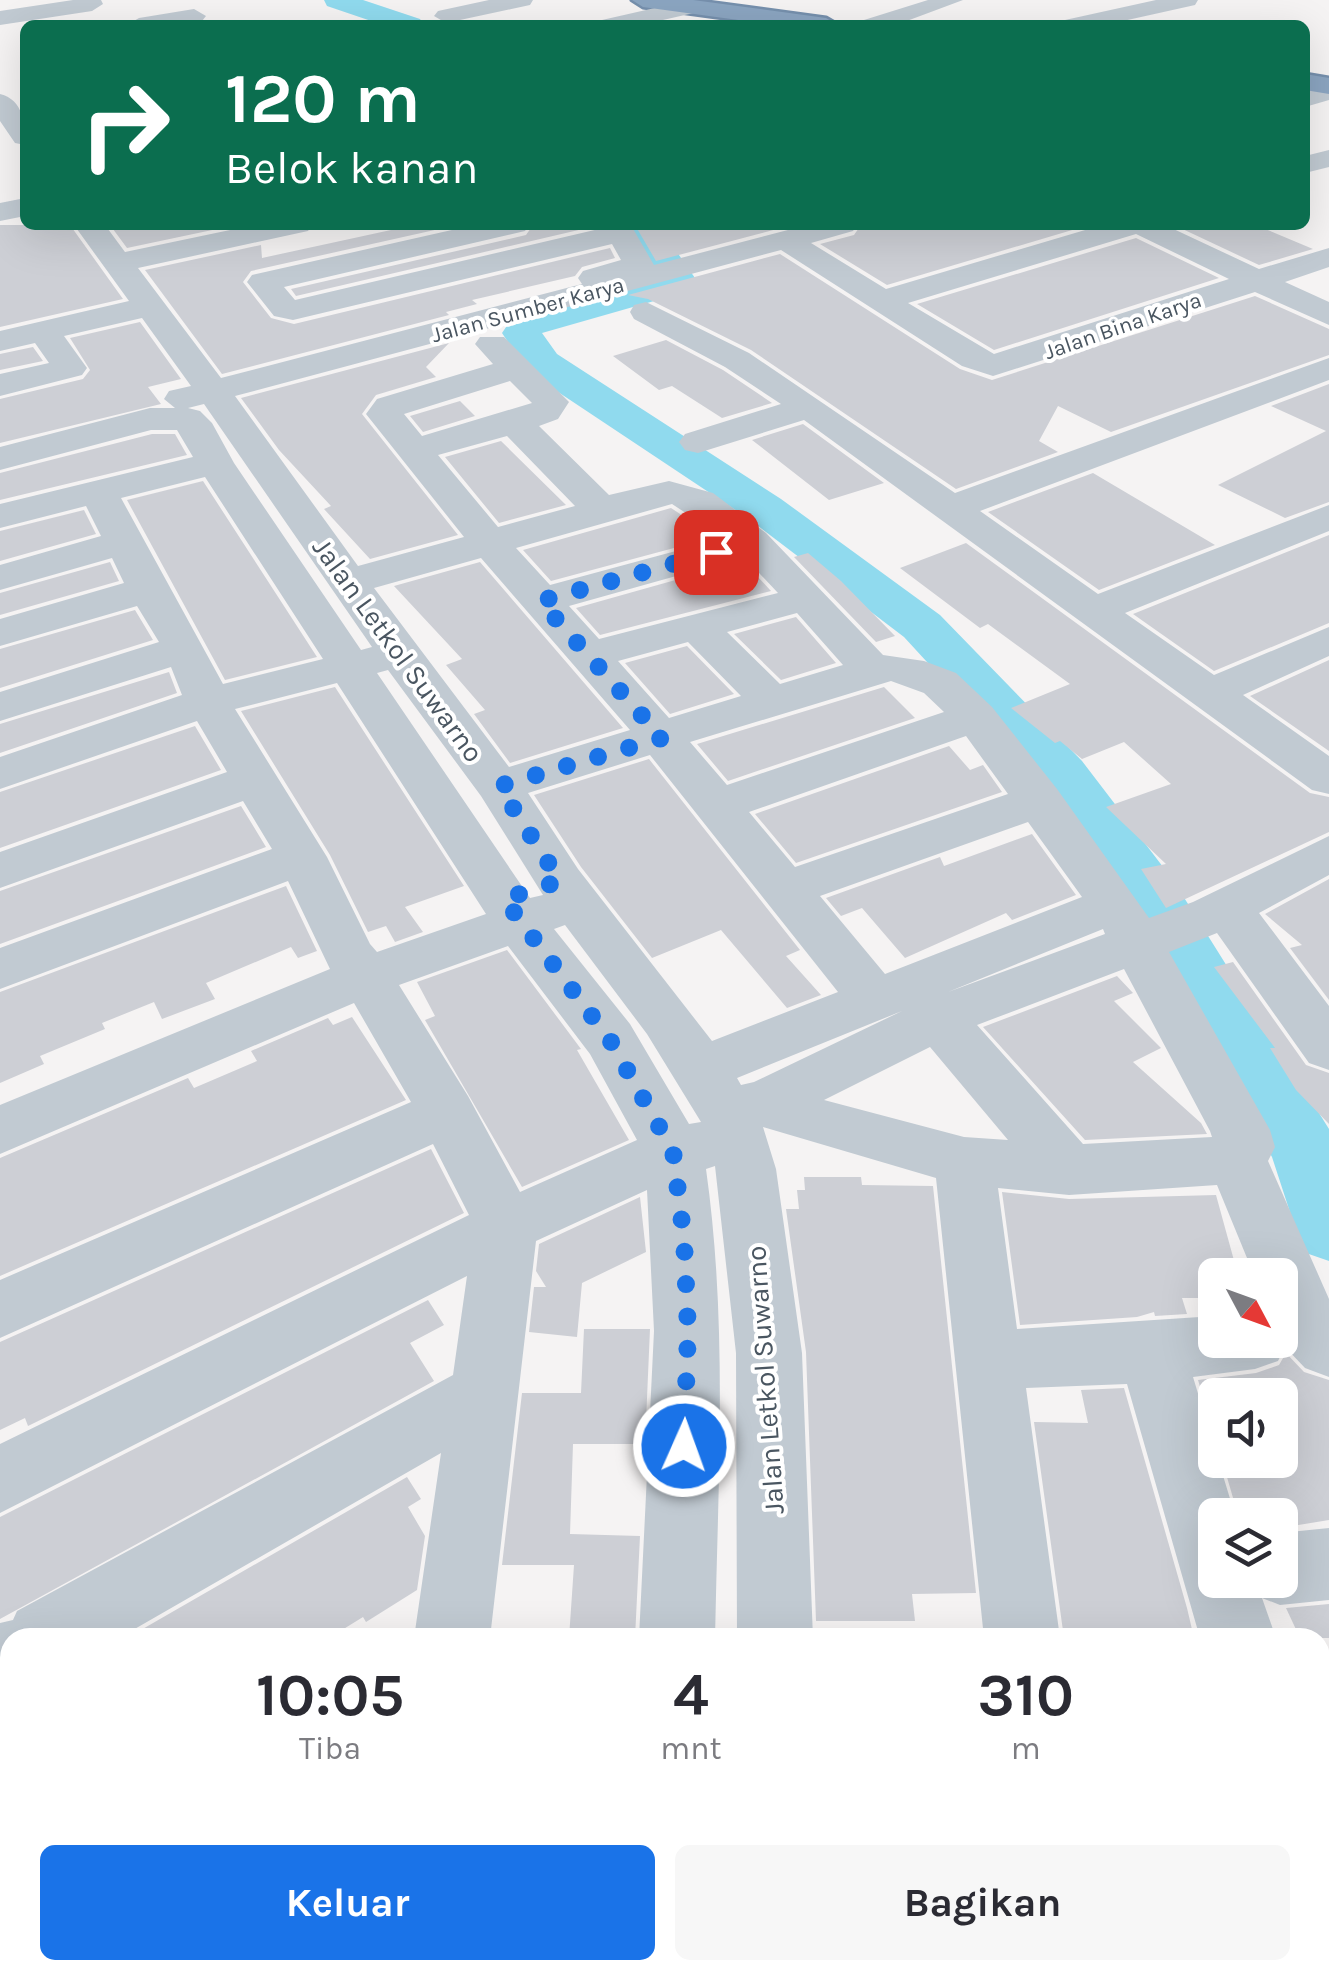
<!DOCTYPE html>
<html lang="id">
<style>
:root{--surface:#fff;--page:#f7f7f7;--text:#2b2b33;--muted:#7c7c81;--accent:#1a73e8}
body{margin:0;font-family:Karla,sans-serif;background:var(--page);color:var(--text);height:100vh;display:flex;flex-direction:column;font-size:38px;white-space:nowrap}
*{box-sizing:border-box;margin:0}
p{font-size:32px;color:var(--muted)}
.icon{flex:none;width:55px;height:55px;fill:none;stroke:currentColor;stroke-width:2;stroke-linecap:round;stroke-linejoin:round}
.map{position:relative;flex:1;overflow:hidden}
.details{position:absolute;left:0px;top:1628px;width:1330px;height:352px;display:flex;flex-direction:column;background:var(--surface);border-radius:30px 30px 0 0;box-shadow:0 10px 40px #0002}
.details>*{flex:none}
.banner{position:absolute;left:20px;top:20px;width:1290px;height:210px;border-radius:15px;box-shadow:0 10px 40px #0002;background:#0b6e4f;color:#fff;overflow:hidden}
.needle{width:65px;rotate:131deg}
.controls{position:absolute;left:1198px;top:1258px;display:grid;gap:20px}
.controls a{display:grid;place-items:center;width:100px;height:100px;border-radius:15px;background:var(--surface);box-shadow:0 10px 40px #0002;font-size:50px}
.pin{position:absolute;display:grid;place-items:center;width:85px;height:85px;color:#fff;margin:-42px;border-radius:20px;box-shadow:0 5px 15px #0006}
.me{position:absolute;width:110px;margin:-55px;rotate:2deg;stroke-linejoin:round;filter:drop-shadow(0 0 8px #0008)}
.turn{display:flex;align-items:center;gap:35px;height:210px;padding:0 40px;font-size:45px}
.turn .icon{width:130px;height:130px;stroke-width:2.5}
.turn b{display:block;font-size:70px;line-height:85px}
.eta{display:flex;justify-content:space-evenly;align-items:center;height:170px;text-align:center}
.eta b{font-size:60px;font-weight:700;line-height:70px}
.cta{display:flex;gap:20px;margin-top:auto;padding:20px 40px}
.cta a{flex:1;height:115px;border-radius:15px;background:var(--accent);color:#fff;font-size:40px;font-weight:700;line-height:115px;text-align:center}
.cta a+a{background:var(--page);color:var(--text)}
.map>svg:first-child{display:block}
</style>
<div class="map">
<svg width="1329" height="1979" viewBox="0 0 1329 1979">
<rect width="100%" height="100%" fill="#f5f3f3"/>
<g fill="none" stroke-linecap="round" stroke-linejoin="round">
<path fill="#90daee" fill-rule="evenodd" d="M324 0H363L420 19 424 25H383L327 6Z
M622 225H658L695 278 675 295 542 333 557 354 781 499 940 615 1082 761 1173 880 1329 1129V1261L1303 1252 1272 1157 1127 907 1042 787 904 637 749 519 528 372 502 333 515 314 655 275Z"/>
</g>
<path fill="#cdcfd5" d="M0 225H70L123 299 0 327Z
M110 225H236L127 248Z
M414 225H457L251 271 243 282 271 318 294 324 610 248 615 258 582 267 575 276 472 300 477 304 446 312 449 315 222 374 145 270 261 245 262 258Z
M533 225H600L296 296 291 289 526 235Z
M635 225H792L656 261Z
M861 225H1089L887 285 820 244 854 235Z
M1174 225H1256L1313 249 1259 265Z
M1136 238 1219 278 994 350 917 304Z
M780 254 960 369 992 380 1255 296 1329 329V355L1111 432 1058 406 1039 441 1058 452 956 489 751 350 648 299 628 295Z
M140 322 181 379 148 387 161 404 0 443V399L83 379 90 370 70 338Z
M666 340 723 370 772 403 722 418 672 386 659 390 613 356Z
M449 343 426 367 436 377 376 395 362 414 458 535 370 559 324 509 331 506 279 450 241 398Z
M33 347 43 361 0 370V354Z
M1329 384V502L1285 518 1218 485 1326 431 1271 406Z
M460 401 475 416 423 432 410 416Z
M803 424 884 483 829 500 752 440Z
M152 434H175L187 455 0 500V473Z
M501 441 566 505 499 523 445 457Z
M1093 473 1215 545 1099 590 988 512Z
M203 481 317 657 225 680 127 500Z
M671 508 715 537 551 581 523 550Z
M84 510 96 534 0 561V531Z
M1329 535V623L1214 671 1133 614Z
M966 543 1310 793 1329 797V832L1166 908 1141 869 1166 864 1106 807 1171 784 1124 742 1082 759 1060 741 1055 743 1011 708 1070 684 988 624 980 628 900 568Z
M808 553 841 581 895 636 876 642 794 557Z
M743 561 771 591 600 635 576 608Z
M110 562 119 581 0 615V593Z
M480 562 623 728 510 763 474 714 485 710 446 665 462 659 394 586Z
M135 610 153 640 0 688V649Z
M796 617 836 663 781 680 734 634Z
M687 646 734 694 670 714 625 663Z
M1329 660V751L1250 696Z
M169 672 177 693 0 753V724Z
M335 687 464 886 405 907 423 932 395 942 386 926 368 932 330 855 241 711Z
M884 687 915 718 728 781 697 744Z
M195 726 221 770 0 848V792Z
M949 746 970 770 983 765 1002 792 796 863 755 814Z
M649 759 800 950 786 956 821 995 787 1008 721 930 652 958 581 867 534 795Z
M241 806 266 847 0 944V891Z
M1032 834 1076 895 1012 920 1006 913 905 958 862 908 841 916 826 898 940 857 944 866Z
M1329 879V1000L1290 948 1302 945 1265 914Z
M286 886 317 951 298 958 291 947 206 983 215 999 162 1019 154 1002 102 1023 105 1029 40 1056 44 1064 0 1083V992Z
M507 950 581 1049 577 1050 629 1140 522 1187 425 1020 435 1016 417 982Z
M1233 962 1306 1065 1329 1073V1124L1296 1090 1270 1048H1275L1214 967Z
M1117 976 1133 993 1114 1001 1161 1048 1133 1062 1201 1123 1207 1134 1085 1140 983 1027Z
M352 1017 406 1100 0 1276V1158L188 1078 194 1088 257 1061 251 1051 328 1018 333 1025Z
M431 1149 464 1213 28 1426 25 1418 0 1430V1342Z
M804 1177H861L862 1185 933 1186 976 1593 912 1594 915 1621H816L806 1352 786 1209H799L797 1190H805Z
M1002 1192 1069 1199 1216 1195 1238 1275H1215V1298H1182L1187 1314 1155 1316 1154 1312 1137 1317 1020 1325Z
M640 1197 646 1252 582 1283 577 1337 529 1332 534 1287H546L536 1271 539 1244Z
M428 1300 444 1325 410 1343 434 1381 0 1619V1517Z
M584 1329H650L645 1444H573L570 1534 640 1536 635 1638H569L574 1565H502L522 1393H581Z
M1286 1353 1304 1372 1329 1380V1520L1280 1528V1515H1238L1222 1460H1280V1395H1215V1436L1198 1380 1256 1373 1279 1365Z
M1124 1388 1187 1608 1194 1638H1064L1034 1422 1088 1423 1081 1390Z
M407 1477 421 1499 408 1507 425 1536 417 1590 366 1622 363 1617 329 1638H127Z
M1329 1604V1638H1300L1286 1608Z"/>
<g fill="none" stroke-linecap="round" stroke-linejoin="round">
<defs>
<path id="highway" d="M632 0H693L826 18 838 25H775L643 7Z
M1305 74 1329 78V94L1305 90Z"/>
</defs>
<use href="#highway" stroke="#7690ad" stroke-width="5"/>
<path fill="#c1cad2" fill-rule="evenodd" d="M73 0H101L103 4 92 11 0 25V11Z
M489 0H533L530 5 446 23 434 16 438 11Z
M690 0 698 2V12L641 25H598L602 20Z
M928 0H963L896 25H860L864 20Z
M1156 0H1198L1195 5 1105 25H1061L1065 20Z
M194 9 206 16 202 21 127 25 139 18Z
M1329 79V100L1305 107V91Z
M0 94C24 100 25 124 25 145L15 143 0 121Z
M1329 150V167L1305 173V156Z
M25 198V216L0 221V203Z
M74 225H105L125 252 254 225H312L308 231 138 268 221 378 582 284 578 278 583 271 621 260 612 244 293 320 274 316 247 282 252 275 474 225H529L525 231 284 287 295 300 616 225 632 227 654 265 807 225H857L853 231 811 243 886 289 1102 225H1165L1259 269 1329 248V267L1285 282 1329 302V325L1255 292 993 376 962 366 781 250 235 396 358 566 464 537 366 414 377 399 493 364 475 344 480 337H504L569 402 558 419 539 426 609 495 669 481 713 493 766 533 883 655 924 661 956 673 992 707 1057 789 1149 918 1193 902 1329 836V875L1259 913 1329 1006V1070L1309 1063 1217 933 1169 952 1270 1130 1275 1147 1268 1161 1329 1299V1377L1305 1368 1285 1347 1278 1361 1255 1369 1193 1377 1235 1515H1215V1580H1280V1533L1329 1528V1600L1280 1605 1262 1598 1276 1638H1200L1127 1384 1026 1388 1060 1638H984L936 1178 763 1127 776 1169 802 1353 813 1638H737L736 1353 715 1166 706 1169C728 1324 718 1481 715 1638H639L654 1331 647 1190 536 1241 490 1638H414L441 1453 119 1638H10V1696L0 1700V1623L13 1620 17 1611 453 1375 467 1276 0 1513V1444L469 1215 433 1144 0 1338V1280L411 1102 354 1003 0 1154V1105L330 969 288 881 0 989V948L272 849 243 801 0 888V852L227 772 197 721 0 789V757L182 695 171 667 0 721V692L159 642 137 606 0 646V619L124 583 112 558 0 590V565L101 536 86 506 0 528V504L193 457 177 430H151L0 470V447L150 408H175L164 399 169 391 191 386 142 318 64 336 87 368 82 375 0 396V374L49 363 35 343 0 351V331L129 301ZM1136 234 1229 279 994 354 908 303ZM510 381 532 403 422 436 404 414ZM204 404 372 647 361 650 234 463 212 423 200 411 188 408ZM507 436 575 506 498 527 438 455ZM205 477 323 659 223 684 121 498ZM672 504 724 538 550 585 516 548ZM744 557 778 593 599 639 569 606ZM481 558 630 730 509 767 374 588ZM797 613 843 665 780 684 727 632ZM688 642 741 696 669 718 618 661ZM388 670 481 796 543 895 530 898 377 673ZM891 681 924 693 944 712 727 785 690 742ZM337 683 486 914 377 952 370 944 327 857 235 709ZM966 736 1008 794 795 867 749 812ZM650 755 838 992 712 1041 578 869 528 793ZM1028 822 1082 897 885 974 820 896ZM565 925 647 1034 701 1122 689 1124 630 1024 554 929ZM1103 929 1105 934 948 992ZM508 946 590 1054 637 1140 520 1192 468 1096 399 985ZM1124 969 1210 1131 1212 1137 1083 1144 977 1025ZM902 1011 754 1082 741 1085 737 1078ZM930 1047 1008 1140 964 1137 824 1100ZM1217 1185 1254 1275H1280V1340H1215V1316L1017 1329 998 1188 1069 1195Z
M646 302 749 353 955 493 1329 358V380L980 511 1098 594 1329 505V531L1125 613 1214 675 1329 627V656L1243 695 1329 756V794L1312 790 804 420 698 453 685 450 679 442 685 434 781 404 725 367 634 319 630 312 634 305Z
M1320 1689 1329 1693V1775L1320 1771Z
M10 1857V1943L0 1947V1861Z
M205 1970H302L299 1979H201Z
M368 1970H454V1979H366Z
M624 1970H710L711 1979H623Z
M735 1970H821L823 1979H735Z
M1027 1970H1192L1189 1979H1028Z"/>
<use href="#highway" fill="#8ba5c1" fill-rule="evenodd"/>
</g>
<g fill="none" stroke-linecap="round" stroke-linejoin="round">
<path stroke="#1a73e8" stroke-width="18" stroke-dasharray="0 32.4" d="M684 1446 688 1331 684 1239 673 1151 610 1040 504 899 560 881 499 786 662 738 540 601 716 552"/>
</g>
<g text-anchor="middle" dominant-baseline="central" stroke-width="8" stroke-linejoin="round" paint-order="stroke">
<g font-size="22" fill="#4a5661" stroke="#fff">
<text transform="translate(528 310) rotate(-15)">Jalan Sumber Karya</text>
<text transform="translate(1123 326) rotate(-19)">Jalan Bina Karya</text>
</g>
<g font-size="28" fill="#4a5661" stroke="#fff">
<text transform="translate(398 650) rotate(54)">Jalan Letkol Suwarno</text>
<text transform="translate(765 1380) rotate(-94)">Jalan Letkol Suwarno</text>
</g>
</g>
</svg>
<div class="controls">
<a><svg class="needle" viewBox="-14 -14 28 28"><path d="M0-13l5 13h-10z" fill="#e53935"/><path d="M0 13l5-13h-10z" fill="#7c7c81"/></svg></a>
<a><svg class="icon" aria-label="sound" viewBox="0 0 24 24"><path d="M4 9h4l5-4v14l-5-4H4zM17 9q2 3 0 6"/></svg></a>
<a><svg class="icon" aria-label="layers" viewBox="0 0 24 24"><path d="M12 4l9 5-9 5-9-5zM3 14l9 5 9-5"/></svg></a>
</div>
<div class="pin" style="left:716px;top:552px;background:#d93025"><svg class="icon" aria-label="arrive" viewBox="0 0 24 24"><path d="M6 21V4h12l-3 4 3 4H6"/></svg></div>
<svg class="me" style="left:684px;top:1446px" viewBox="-20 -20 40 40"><circle r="17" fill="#1a73e8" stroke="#fff" stroke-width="3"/><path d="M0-11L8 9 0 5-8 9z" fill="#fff"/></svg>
<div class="banner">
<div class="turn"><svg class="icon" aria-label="right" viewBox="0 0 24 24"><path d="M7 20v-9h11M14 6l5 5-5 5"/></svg><div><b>120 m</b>Belok kanan</div></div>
</div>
<section class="details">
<div class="eta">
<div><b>10:05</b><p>Tiba</p></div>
<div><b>4</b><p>mnt</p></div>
<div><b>310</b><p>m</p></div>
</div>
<div class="cta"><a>Keluar</a><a>Bagikan</a></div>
</section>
</div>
